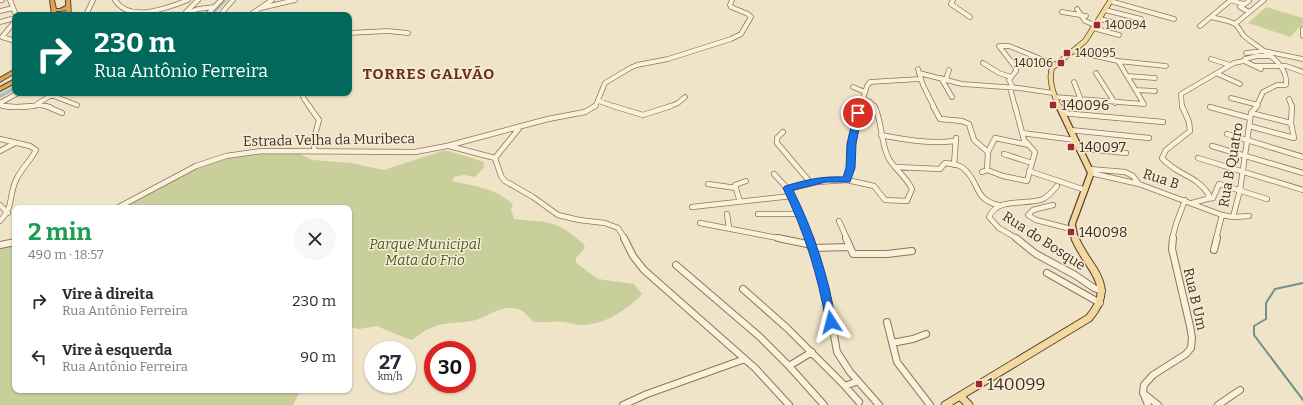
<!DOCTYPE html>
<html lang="pt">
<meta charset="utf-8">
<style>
:root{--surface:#fff;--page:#f7f7f7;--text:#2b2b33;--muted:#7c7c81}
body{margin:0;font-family:Bitter,serif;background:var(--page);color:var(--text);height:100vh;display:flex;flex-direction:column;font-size:15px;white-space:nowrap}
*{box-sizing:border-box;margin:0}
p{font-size:13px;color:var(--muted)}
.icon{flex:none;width:22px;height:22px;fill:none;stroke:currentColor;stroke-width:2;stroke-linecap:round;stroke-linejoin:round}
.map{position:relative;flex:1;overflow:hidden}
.drawer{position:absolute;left:12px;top:205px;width:340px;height:188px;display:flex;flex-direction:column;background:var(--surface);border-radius:8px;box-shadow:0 1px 3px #0004}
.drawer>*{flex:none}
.top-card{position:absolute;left:12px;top:12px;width:340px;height:84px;border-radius:8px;box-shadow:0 1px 3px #0004;background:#00695c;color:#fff;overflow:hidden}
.speed{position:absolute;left:364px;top:341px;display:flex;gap:8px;font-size:20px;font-weight:700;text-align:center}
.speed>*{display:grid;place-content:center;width:52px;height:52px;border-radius:50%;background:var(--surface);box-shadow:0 1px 3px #0004;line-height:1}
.speed small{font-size:10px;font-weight:400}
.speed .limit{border:6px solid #d22;background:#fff;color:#111}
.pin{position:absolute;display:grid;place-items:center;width:34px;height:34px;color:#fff;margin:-17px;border:2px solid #fff;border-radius:50%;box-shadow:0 1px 4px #0007}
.me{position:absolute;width:44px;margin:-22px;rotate:351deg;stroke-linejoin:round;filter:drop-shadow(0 0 3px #0008)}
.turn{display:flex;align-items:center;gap:14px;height:84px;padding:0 16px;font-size:18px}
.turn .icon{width:52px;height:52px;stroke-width:2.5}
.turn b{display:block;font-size:28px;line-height:34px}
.round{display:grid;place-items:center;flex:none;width:42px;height:42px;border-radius:21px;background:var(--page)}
.summary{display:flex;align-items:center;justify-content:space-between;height:68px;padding:0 16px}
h1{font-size:24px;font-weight:700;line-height:30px;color:#1e9e55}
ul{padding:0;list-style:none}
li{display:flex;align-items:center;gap:12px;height:56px;padding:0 16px}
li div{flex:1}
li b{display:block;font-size:15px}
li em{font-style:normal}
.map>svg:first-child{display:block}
</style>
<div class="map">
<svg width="1303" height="405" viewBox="0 0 1303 405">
<rect width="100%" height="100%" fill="#f0e4c8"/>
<path fill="#c9cf9b" d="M1266 7 1303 18V24L1290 37 1248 23Z
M442 151H449L484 162V167L475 177 464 175 454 177 452 181C472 186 498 188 513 205L511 209 514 219 545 222 556 225 566 230 583 243 585 248 576 258V263L598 279 634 284 642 294C627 310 603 326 580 325 574 325 569 322 564 322 554 321 544 323 533 322 526 314 522 308 511 308 497 308 488 316 476 320 461 324 445 321 431 328 424 330 418 336 412 340L395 334 377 326 359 329 349 327V208H115L187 169 239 153 295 152 313 160 351 163 384 170Z
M15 242V390H301L293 405H0V245Z"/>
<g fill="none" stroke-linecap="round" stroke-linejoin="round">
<path stroke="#6f938a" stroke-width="2" d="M1303 283 1275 289 1266 303V319L1254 326V335L1303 400"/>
<path stroke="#a9c4bc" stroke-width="4" d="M211 15 225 0
M0 96 15 88"/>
<defs>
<path id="minor-far2" d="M0 0H2
M10 0 16 15
M115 0C129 23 168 8 188 0
M953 0 951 4 970 17
M1231 0 1243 4
M1110 1 1174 19
M1249 1 1240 7 1249 12
M261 8 295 0
M1077 9 1085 21 1095 25
M1105 10 1141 19
M0 11 13 8
M186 12 198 0
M1062 12 1086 16
M81 15H91
M86 15 93 0
M182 15 198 9 214 7
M207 15 221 0
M220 15 233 0
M250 15 272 0
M1211 17C1218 19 1229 20 1235 24 1239 27 1241 33 1244 36 1259 49 1289 62 1286 85H1277L1263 92 1256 107
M1100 19 1131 27
M15 21 2 37 15 41
M0 22 15 18
M1235 24 1264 0
M1200 26 1231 0
M1093 28 1119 35
M1303 29V36
M349 33 387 31 408 33
M1073 51 1118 61 1166 66
M1246 53 1264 51 1303 59
M1211 59 1230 65
M1245 59 1257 56H1269
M983 63 999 73 1011 77
M1255 66H1286L1303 72
M918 69 923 85 934 107
M919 73 962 84 1019 88 1053 93
M1096 73 1115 103
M1218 74 1240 84
M1127 76 1155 78
M941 78 952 97
M946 79 949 70
M1074 82 1081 100
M853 87 865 92
M1010 87 1015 107
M1013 87 1009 80 1016 71V68L999 46H1009L1056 65
M1136 90 1155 91
M302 93 304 99 310 107
M51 95 77 105
M1055 97 1144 104 1118 61
M1231 98 1258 105
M863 99 867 86 870 82 920 79
M1289 99 1292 107
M599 101 616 107
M0 103 18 93
M37 104 55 93
M0 105 9 107
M24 107 40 105 50 107
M594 107 596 105 605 83 630 68 637 65 668 59 731 39 741 34 751 17 748 14 731 7 730 5 732 0
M668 107 678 103 685 97
M860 107 863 99 870 102 875 107
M1182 107 1181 94 1234 63 1244 61 1261 69"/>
<path id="minor-far1" d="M3 106 16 107 34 106
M46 106 62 113
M309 106 319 120 315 135 314 152
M613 106 643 115 671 106
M933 106 940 119 962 121 969 124 974 140 988 152
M1182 106 1189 122 1190 131 1166 150 1162 158C1176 175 1197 175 1209 195L1207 199 1192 203
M1210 107 1250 118
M1062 113 1163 122
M1251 113 1291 123 1292 106
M521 126 495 158 501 176 505 181 533 197 558 215 579 220 605 223 618 228 625 239
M1249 126 1294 138 1291 123
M1070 130 1149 138
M783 132 777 138V143L810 182
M1022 133 1075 140
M1227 134 1303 157
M881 135C906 140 930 144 955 141
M0 139 30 146 36 150C31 160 22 168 17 178 8 195 15 205 0 221
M449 146 495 158
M1212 146 1303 173
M1078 148 1126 153
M0 151 15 143
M1004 154 1032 163
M1198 158 1303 190
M954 165 956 138
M896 167 940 169 945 163C951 164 958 164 963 168 980 181 973 200 999 205
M1089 169 1125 172 1133 176 1139 184
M987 170 1003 176 1027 181 1035 152 1024 140 1015 106
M1029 171 1085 190
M982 172 987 170 988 152 995 138 1029 145
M1091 173 1139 184 1222 215 1233 217 1249 216
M774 174 788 189
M847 180 874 186 885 200 907 201 912 189C906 176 892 167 888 157 880 140 882 118 874 106
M847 180 850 171 854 132 861 106
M708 184 736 188
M1207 199 1213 198 1219 184 1267 199
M740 202 735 185 746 181
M0 205 8 213
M1053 205 1033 210 1028 215 1036 220 1071 229
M692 207 792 196
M117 208 196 166 226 156 262 151 415 152 447 146 548 119 585 112 595 106
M727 214 729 227
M758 214H800
M1233 217 1240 190 1251 113 1257 106
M839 221 847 239
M700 223 783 239
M811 239 801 215 788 189 817 182 847 180
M1018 239 999 228 989 217C998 196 1026 206 1043 199 1049 196 1053 191 1057 186
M1172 239 1176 224 1185 200
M1216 239 1222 215"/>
<path id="minor" d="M624 238 633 256 644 270 755 368 789 405
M778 238 812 245
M810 238 826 290 837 352 850 372 879 405
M846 238 853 254H887L912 251
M1016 238 1036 254 1075 275 1094 288 1102 291
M0 245 15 242
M813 248 849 247
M1214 250 1217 238
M676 265 760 337 789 366 812 352
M1047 273 1100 303
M743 289 787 328 845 386 858 381
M887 322 897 362 930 405
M892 343 913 339 926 334
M789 366 824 405
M845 386 859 402
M1143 393 1158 405
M623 405 647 394 745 359
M1148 405 1143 392 1144 385 1153 375 1186 354 1191 348 1192 338 1190 326 1172 249 1173 238
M1218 405 1240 390"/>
<path id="major-far2" d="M1059 107C1054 95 1048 81 1052 68L1085 41 1111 0"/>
<path id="major-far1" d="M1059 106 1091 173 1072 224 1075 239"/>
<path id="major" d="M961 397 969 405
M945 405 1089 318C1118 284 1088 270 1075 238"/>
<path id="highway" d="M50 0H54L56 9H60L66 6V0H70L71 15H67L66 10 61 11H56V15H52Z
M15 69V73L0 82V78Z
M15 79V83L0 91V87Z"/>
</defs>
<use href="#minor-far2" stroke="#8d765c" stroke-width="5.5"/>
<use href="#minor-far1" stroke="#8d765c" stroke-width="6"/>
<use href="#minor" stroke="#8d765c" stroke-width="8"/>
<use href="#major-far2" stroke="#5b4430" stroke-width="6"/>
<use href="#major-far1" stroke="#5b4430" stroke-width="8"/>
<use href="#major" stroke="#5b4430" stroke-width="9"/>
<use href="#highway" stroke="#5b4430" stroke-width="2"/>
<use href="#minor-far2" stroke="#faf1dc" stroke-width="4"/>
<use href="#minor-far1" stroke="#faf1dc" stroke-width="4.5"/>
<use href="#minor" stroke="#faf1dc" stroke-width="6"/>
<use href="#major-far2" stroke="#f3d9a0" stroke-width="4.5"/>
<use href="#major-far1" stroke="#f3d9a0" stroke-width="5.5"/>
<use href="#major" stroke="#f3d9a0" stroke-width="7"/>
<use href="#highway" fill="#e0a458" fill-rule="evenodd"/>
</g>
<path fill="#1a73e8" stroke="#114b97" d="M858 110 862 113 856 144 855 168 850 182H826L793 190C814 232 828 275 836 322L835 325 831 326 827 325 826 322C818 275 804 231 783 188L785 186C806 180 821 176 843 177L846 168 847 144 854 113Z"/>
<g fill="#9e2a2b" stroke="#f7eed8" stroke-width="1.5">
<rect x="1093" y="21" width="8" height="8" rx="2"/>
<rect x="1063" y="49" width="8" height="8" rx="2"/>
<rect x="1057" y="59" width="8" height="8" rx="2"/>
<rect x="1049" y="101" width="8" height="8" rx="2"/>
<rect x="1067" y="143" width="8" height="8" rx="2"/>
<rect x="1067" y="228" width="8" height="8" rx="2"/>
<rect x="975" y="380" width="8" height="8" rx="2"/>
</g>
<g text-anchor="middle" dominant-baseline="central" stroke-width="3" stroke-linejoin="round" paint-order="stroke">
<g font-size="12" fill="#3d2e20" stroke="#f7eed8" text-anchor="start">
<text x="1105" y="25">140094</text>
<text x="1075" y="53">140095</text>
<text x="1053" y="63" text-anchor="end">140106</text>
</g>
<g font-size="14" fill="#3d2e20" stroke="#f7eed8" text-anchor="start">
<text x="1061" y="105">140096</text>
<text x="1079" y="147">140097</text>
<text x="1079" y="232">140098</text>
</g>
<g font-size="14" fill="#3d2e20" stroke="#f7eed8">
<text transform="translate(329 140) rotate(-1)">Estrada Velha da Muribeca</text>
<text transform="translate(1231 165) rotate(-80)">Rua B Quatro</text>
<text transform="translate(1161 179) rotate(18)">Rua B</text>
<text transform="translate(1044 241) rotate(33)">Rua do Bosque</text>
<text transform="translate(1195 299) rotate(77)">Rua B Um</text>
</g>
<g font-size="14" font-style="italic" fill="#4d5a26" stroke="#f7eed8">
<text x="425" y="244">Parque Municipal<tspan x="425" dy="16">Mata do Frio</tspan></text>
</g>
<g font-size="15" font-weight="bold" letter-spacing="1" fill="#6b2e1e" stroke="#f7eed8">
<text x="429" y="74">TORRES GALVÃO</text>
</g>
<g font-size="17" fill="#3d2e20" stroke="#f7eed8" text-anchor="start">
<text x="987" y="384">140099</text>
</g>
</g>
</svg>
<div class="speed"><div>27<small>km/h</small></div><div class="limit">30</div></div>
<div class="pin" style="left:858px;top:113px;background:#d93025"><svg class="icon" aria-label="arrive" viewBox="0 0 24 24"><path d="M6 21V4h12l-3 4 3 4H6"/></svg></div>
<svg class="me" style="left:831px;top:322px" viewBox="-20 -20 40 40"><path d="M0-17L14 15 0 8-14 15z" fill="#1a73e8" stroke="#fff" stroke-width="4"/></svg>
<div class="top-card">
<div class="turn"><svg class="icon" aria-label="right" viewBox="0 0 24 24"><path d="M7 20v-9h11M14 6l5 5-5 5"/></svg><div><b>230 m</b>Rua Antônio Ferreira</div></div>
</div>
<section class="drawer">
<div class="summary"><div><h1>2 min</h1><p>490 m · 18:57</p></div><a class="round"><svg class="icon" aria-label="close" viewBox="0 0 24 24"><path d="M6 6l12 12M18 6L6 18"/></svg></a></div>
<ul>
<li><svg class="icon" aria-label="right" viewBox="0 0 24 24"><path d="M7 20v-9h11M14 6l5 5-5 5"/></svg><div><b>Vire à direita</b><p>Rua Antônio Ferreira</p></div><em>230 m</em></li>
<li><svg class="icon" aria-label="left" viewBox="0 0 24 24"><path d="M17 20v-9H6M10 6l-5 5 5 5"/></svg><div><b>Vire à esquerda</b><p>Rua Antônio Ferreira</p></div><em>90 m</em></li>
</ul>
</section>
</div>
